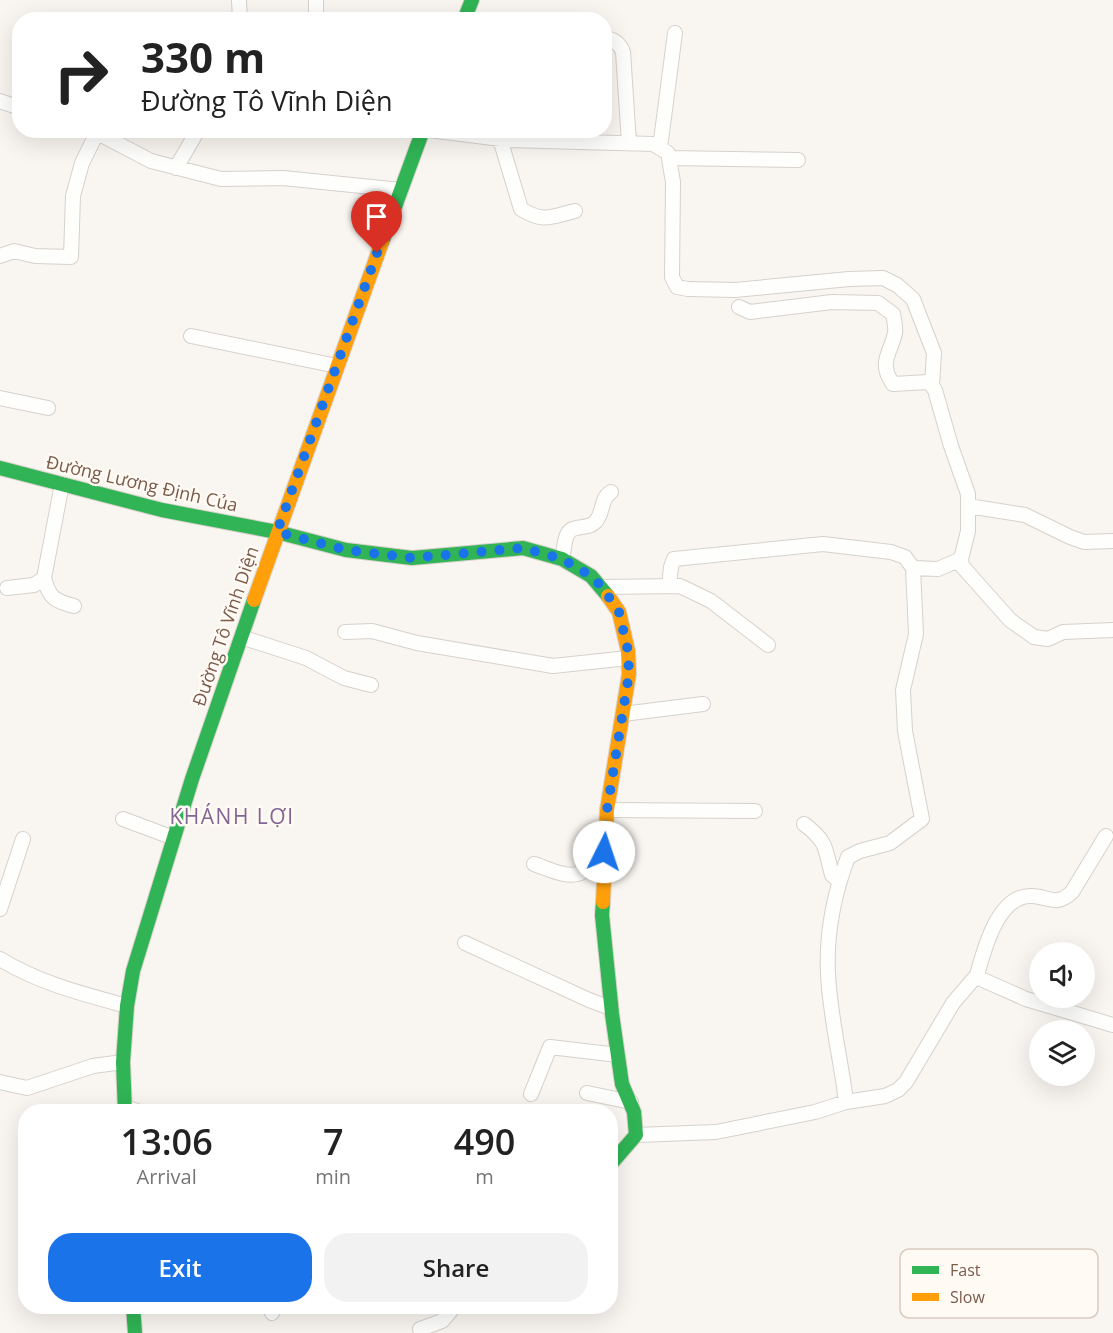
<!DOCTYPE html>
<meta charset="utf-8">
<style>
:root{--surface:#fff;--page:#f2f2f2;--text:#222;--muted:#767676;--accent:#1a73e8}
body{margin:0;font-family:"Open Sans",sans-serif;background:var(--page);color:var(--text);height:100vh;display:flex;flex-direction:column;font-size:22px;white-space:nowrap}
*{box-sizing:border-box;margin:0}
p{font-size:20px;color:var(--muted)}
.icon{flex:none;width:33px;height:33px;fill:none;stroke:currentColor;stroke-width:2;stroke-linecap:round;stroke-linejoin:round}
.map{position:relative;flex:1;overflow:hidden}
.drawer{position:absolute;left:18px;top:1104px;width:600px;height:210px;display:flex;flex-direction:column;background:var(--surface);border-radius:24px;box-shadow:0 6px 24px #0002}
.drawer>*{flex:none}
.hud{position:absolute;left:12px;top:12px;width:600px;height:126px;border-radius:24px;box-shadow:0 6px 24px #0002;background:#fff;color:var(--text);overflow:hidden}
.fabs{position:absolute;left:1029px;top:942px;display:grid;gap:12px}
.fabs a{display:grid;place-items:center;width:66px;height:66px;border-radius:50%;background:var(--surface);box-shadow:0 6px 24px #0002;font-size:30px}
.pin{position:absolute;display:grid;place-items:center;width:51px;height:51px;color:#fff;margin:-62px -26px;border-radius:50% 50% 50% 0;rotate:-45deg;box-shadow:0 0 6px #0007}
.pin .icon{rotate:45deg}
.me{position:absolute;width:66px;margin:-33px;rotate:4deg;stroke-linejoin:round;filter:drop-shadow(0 0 4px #0008)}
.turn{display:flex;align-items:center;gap:21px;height:126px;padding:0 30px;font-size:27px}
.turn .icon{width:78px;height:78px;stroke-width:2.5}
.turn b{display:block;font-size:42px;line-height:51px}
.eta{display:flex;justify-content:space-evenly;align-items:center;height:102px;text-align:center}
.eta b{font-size:36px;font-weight:600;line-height:42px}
.primary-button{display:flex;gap:12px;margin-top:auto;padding:12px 30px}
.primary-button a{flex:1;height:69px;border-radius:24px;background:var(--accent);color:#fff;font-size:24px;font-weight:600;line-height:69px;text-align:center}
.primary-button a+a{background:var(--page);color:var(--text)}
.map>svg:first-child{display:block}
</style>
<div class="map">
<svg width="1113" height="1333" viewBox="0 0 1113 1333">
<rect width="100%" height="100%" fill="#f9f5f0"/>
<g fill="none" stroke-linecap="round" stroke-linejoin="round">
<defs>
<path id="street" d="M239 0 240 20
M316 0V20
M604 38C614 39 620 44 623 52L629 143
M0 101 20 108
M92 130 151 161 221 179 283 178 401 190
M429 130 509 140 653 144 668 153 673 182 672 277 677 287 688 289 735 290 849 279 883 278 897 285 913 299 934 353 932 385
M500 139 521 209C544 223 550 217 575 211
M660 148 675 33
M669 158 798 160
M176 168 198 130
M0 256 14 251 35 256 71 257 73 196 82 163 97 133
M739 307 750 312 832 302 878 303 893 314C894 320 896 327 895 333 890 355 878 362 893 384L929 382 935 390 951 446 968 494V531L961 559 962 566 1010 620 1034 637 1048 639 1063 632 1113 630
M191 336 337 366
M0 398 48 408
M62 484 44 578C49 598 55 601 74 606
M968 506 1025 515 1070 537 1084 542 1113 541
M562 559C564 551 564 542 567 535 572 523 588 531 596 521 604 512 600 499 611 492
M913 568 938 569 961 559
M669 586 671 567 674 559 823 544 891 552 905 557 913 568 916 634 903 690 905 731 922 819 890 843 860 851 848 857C834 894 826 934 828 974 830 1017 841 1059 846 1102
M602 587 680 586 711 601 768 645
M7 588 34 585 44 578
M345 632 372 631 417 643 553 666 628 658
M241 637 306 658 344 678 371 685
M623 714 703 704
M607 810 755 811
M123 819 174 838
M804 824C828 842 825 849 832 875L839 881
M1106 836 1072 892C1056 907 1049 897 1033 896 998 893 984 950 977 975L981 979 1026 999 1113 1025
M534 864C547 868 569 880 582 872 590 866 595 857 604 852
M0 909 23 839
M465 943 589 1000 605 1006H611
M0 959C39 983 83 994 127 1006
M0 1082 27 1088 93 1066 123 1062
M587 1093 631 1102
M531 1094 550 1047 618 1055
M125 1107 140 1112
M636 1135 716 1132 815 1112 846 1102 885 1096 898 1090 906 1082 953 1003 977 975
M269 1306 272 1313
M420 1329 442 1321 455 1306"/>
<path id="fast" d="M464 20 472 0
M382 242 423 130
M0 468 162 510 277 532 346 550 412 558 523 548 562 559 591 576 608 596
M603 902 602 915 612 1014 622 1084 634 1112 636 1135 610 1165
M125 1112 123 1062 127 1006 133 971 192 779 254 600
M133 1306 135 1333"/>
<path id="slow" d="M254 600 382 242
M603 902 607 810 629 674 628 651 619 612 608 596"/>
</defs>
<use href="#street" stroke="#d7d1cb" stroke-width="16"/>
<use href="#fast" stroke="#d9d2cb" stroke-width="16"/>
<use href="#slow" stroke="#d9d2cb" stroke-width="16"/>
<use href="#street" stroke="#fefefd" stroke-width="14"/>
<use href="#fast" stroke="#30b455" stroke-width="14"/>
<use href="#slow" stroke="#ff9f0a" stroke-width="14"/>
</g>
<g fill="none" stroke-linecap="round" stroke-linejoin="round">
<path stroke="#1a73e8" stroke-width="10" stroke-dasharray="0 18" d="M377 253 277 532 346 550 412 558 523 548 562 559 591 576 602 587 619 612 628 651 629 674 607 810 604 852"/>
</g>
<g text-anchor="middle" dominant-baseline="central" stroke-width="5" stroke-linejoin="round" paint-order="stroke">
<g font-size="18" fill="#7a5c4d" stroke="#fffaf3">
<text transform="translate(142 483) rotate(13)">Đường Lương Định Của</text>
<text transform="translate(225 626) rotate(-71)">Đường Tô Vĩnh Diện</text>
</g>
<g font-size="21" letter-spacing="1.5" fill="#846695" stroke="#fffaf3">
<text x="232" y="816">KHÁNH LỢI</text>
</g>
</g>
<rect x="900" y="1249" width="198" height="69" rx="9" fill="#fffaf3" stroke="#d7cbc1" stroke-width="1.5"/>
<rect x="912" y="1266" width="27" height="8" fill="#30b455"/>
<rect x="912" y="1293" width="27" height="8" fill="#ff9f0a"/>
<g font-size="16" fill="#7a5c4d">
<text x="950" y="1276">Fast</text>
<text x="950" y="1303">Slow</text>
</g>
</svg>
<div class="fabs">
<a><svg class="icon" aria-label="sound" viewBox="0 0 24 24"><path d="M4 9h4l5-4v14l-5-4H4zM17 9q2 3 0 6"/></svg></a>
<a><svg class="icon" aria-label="layers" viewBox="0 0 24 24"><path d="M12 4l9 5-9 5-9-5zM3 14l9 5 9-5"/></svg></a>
</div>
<div class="pin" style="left:377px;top:253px;background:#d93025"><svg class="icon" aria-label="arrive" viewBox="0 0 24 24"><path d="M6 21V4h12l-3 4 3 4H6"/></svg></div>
<svg class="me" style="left:604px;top:852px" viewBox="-20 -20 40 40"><circle r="19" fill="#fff"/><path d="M0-13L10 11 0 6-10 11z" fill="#1a73e8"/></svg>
<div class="hud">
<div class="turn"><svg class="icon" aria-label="right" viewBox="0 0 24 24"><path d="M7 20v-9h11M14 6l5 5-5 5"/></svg><div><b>330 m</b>Đường Tô Vĩnh Diện</div></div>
</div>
<section class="drawer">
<div class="eta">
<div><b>13:06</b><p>Arrival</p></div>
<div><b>7</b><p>min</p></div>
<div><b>490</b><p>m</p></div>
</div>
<div class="primary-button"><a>Exit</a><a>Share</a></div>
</section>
</div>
